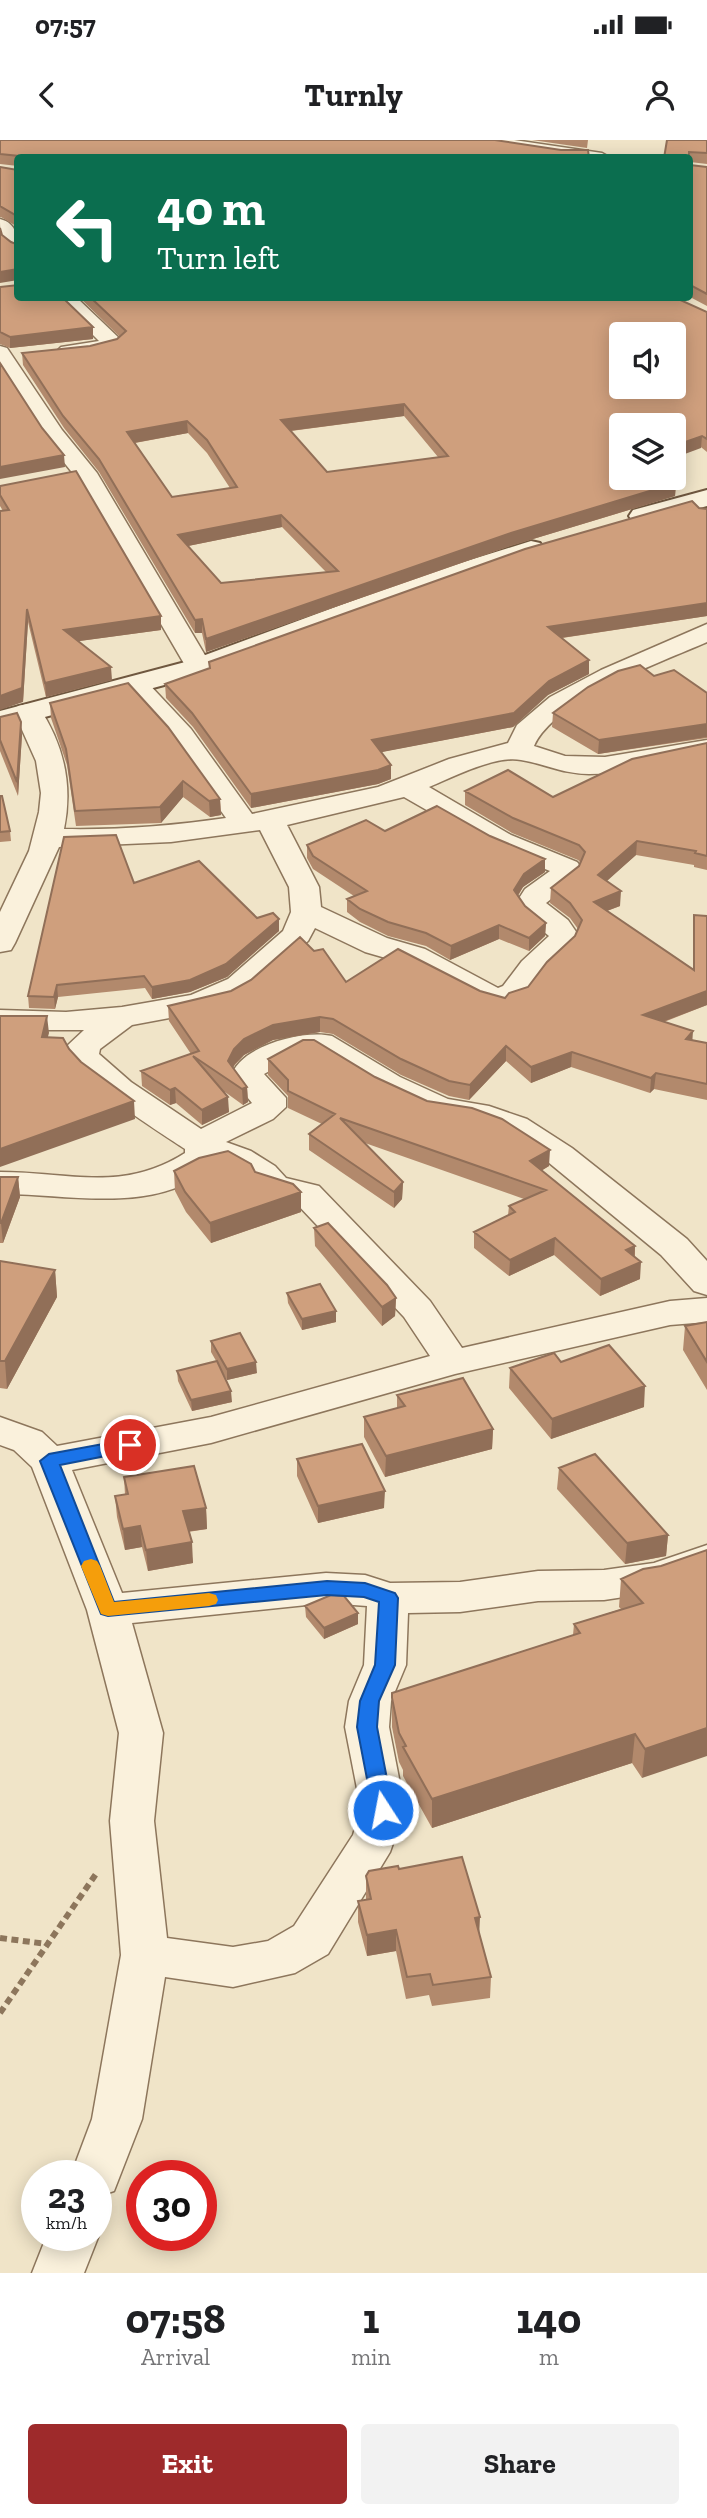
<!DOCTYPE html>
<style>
:root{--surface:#fff;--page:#f2f2f2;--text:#202124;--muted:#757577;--accent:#9e2a2b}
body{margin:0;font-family:"Zilla Slab",serif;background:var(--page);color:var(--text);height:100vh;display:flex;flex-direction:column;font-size:26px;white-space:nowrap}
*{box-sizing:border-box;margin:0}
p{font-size:23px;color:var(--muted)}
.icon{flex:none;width:38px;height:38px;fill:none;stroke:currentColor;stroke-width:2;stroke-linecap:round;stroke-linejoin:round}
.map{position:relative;height:2133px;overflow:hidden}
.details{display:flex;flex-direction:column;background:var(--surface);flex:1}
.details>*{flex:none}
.banner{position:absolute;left:14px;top:14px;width:679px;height:147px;border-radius:7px;box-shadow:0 4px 18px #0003;background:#0b6e4f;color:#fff;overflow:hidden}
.tools{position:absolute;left:609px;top:182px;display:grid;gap:14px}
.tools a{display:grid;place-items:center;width:77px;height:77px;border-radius:7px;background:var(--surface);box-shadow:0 4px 18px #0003;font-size:35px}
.speed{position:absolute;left:21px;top:2020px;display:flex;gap:14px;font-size:35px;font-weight:700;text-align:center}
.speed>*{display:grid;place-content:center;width:91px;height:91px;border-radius:50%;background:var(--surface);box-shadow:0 4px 18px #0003;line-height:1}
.speed small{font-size:18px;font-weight:400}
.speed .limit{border:10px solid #d22;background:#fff;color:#111}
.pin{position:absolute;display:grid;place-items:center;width:60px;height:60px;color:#fff;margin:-30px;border:4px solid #fff;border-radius:50%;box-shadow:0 2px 7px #0007}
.me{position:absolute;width:77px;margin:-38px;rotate:349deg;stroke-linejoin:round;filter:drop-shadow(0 0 5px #0008)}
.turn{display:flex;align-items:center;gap:24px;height:147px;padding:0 28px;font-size:32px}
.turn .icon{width:91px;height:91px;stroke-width:2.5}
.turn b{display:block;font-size:49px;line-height:60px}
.eta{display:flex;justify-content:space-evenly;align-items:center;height:119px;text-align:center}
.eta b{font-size:42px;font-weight:700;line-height:49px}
.primary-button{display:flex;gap:14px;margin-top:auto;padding:14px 28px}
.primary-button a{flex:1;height:80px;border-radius:7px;background:var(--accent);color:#fff;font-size:28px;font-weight:700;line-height:80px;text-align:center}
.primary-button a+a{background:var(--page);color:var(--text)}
.status{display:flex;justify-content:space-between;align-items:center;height:49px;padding:0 35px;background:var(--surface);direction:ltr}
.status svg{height:19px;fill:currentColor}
header{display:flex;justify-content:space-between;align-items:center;height:91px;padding:0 28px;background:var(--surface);font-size:32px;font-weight:700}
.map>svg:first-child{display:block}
</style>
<div class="status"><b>07:57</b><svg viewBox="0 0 49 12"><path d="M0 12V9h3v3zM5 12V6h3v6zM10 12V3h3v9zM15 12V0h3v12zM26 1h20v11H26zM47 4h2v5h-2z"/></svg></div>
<header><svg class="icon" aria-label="back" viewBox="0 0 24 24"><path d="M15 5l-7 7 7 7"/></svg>Turnly<svg class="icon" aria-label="person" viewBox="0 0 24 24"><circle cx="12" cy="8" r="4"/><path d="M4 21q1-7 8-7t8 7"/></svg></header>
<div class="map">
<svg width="707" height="2133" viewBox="0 0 707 2133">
<rect width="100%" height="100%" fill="#f0e4c8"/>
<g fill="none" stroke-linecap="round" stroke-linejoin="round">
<defs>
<path id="street" d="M468 0H514L602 13 611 18H561L477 5Z
M0 79C17 83 18 98 18 113 1 109 0 94 0 79Z
M56 158H77L120 199 124 203C113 217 77 220 61 215L57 211 61 207 99 201Z
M0 206 7 208 62 290 97 333 212 527 208 533 199 535 190 533 186 527 75 336 45 299 0 229Z
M707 484V502C662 522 554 560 534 606L565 616 605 617 707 600V616C668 624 629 634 589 634 564 634 545 624 521 620 495 615 453 637 429 647L511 695 577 722 582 728 577 739 546 763 568 780 579 796 572 809 544 835 525 860 505 866H492L481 864 403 823 365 812 315 788 308 801 250 853 230 864 207 871 132 885 100 909 99 914 131 942 201 989 252 963 231 937C239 906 304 889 332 896L400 937 448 959 489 966 527 979 572 1008 687 1099 707 1121V1155L694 1151 661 1115 548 1022 503 993 472 982 428 975 376 951 315 913H303L264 934 286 958V967L273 979 226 1002 251 1011 275 1026 286 1038 319 1046 430 1161 462 1208 670 1161 707 1158V1182L670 1185 455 1234 211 1303 72 1330 122 1453 326 1433 365 1435 390 1443 460 1442 538 1431 604 1430 654 1423 707 1405V1435L657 1452 604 1460 538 1461 460 1472 408 1473 406 1525 391 1561 389 1587 405 1669 390 1712 328 1814 295 1833 233 1847 165 1837 142 1979 114 2051 96 2057V2035H71L92 1979 121 1815 110 1681 119 1593 87 1470 32 1327 14 1310 0 1305V1277L42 1292 57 1306 211 1277 430 1216 404 1177 295 1062 262 1052 251 1040 216 1021C164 1078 67 1053 0 1054V1032C70 1032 122 1053 185 1013V1009C164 995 71 936 67 916 66 912 67 909 68 905L84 890H0V870L66 872 122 867 191 855 228 839 283 791 291 772 289 747 260 690 171 702 59 707 15 803 11 810 0 812V772L29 711 39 672 41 653 36 621 14 572 18 566 28 564 38 566C64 604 73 645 64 689 118 690 172 686 226 678L171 601 127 552 123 546 127 540 136 538 145 540 191 589 252 674 378 647 449 619 508 603 517 585 550 557 601 530ZM404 657 491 707 550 731 525 749 516 763 527 778 549 796 522 821 503 846 498 848 425 809 387 798 321 767 319 747 287 685ZM326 1463 367 1466 364 1525 349 1561 345 1587 361 1669 353 1695 294 1786 268 1801 233 1807 167 1798 154 1681 163 1593 132 1483Z
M96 2089 99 2095 84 2133H32L47 2095H96Z"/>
<path id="secondary" d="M707 350V366L642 384 633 382 629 376 633 370Z
M531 401 540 403 544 409 540 415 445 446 209 533 0 589V571L189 521 425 434Z"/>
</defs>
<use href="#street" stroke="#8d765c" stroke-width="3"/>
<use href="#secondary" stroke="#6f573f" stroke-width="4"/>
<path stroke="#8d765c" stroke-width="6" stroke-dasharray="7 4.5" stroke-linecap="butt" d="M0 1798 47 1804
M0 1873 96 1734"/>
<use href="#street" fill="#faf1dc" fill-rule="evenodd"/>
<use href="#secondary" fill="#faf1dc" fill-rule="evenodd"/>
</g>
<path fill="#b2896c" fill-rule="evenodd" d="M0 0 589 18H18V26L0 24Z
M532 0H588L587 8Z
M707 0V24L690 22V18H664Z
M690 25 707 27V166L690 157Z
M0 27 18 30V97L16 86 1 77H0Z
M0 147 93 199 10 208 0 204Z
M80 158H676L707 172V312L674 285 621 338 676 343 675 356 510 406 206 512 202 493H195L99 332 64 288 23 225 22 213 90 206 117 199 120 197ZM404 276 438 317 327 332 291 291ZM188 293 207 313 230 348 172 357 135 303ZM282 387 326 432 221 443 188 406Z
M0 346 161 476V490L79 501 112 540 46 557 28 482 23 562 3 371 0 366Z
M699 368 707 476 562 498 589 534 548 555 513 587 381 612 391 625V639L378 644 251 668 193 587 166 558 165 544 209 529V522Z
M654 536 707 553V598L598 614 552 587 553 573Z
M50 563 220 659 221 675 210 677 183 657 161 683 76 686 67 625 51 578Z
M0 577 22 595 18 656 0 611Z
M707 603V730L694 727V725L636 715 606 741 620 766 607 771 693 829V790L694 775 707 865 664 882 692 900 707 903V960L654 949 650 953 571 927 531 943 506 921 469 960 449 956 401 935 333 894 320 892 273 900 244 915 233 927 247 947 248 962 243 965 225 952 229 972 202 985 176 963 170 965 142 946 141 931 191 914 169 881 168 866 346 842 480 851 505 858 528 847 575 796 578 789 570 778 550 763 551 748 579 726 581 723 578 720 512 693 465 665V651L553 657Z
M0 656 10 691 11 701 0 702Z
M385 691 490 696 545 719V732L523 747 518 756 525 766 546 783 545 796 529 811 499 799 450 820 426 806 388 796 360 782 347 772V759L354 756 313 729 307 718V705Z
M134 743 257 778 279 791 227 837 190 852 152 859 145 848 58 857 55 869 29 868 28 856Z
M268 919 375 937 549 1026 541 1031 635 1106V1117L640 1139 600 1156 554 1115 509 1136 474 1108V1092L508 1075 509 1066 524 1059 365 1003 403 1042 402 1059 394 1068 309 1010V994L322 984 288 968V956L268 935Z
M174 1031 255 1032 301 1072 211 1103 186 1072 175 1051Z
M0 1037H18L20 1057 3 1103H0Z
M314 1088 396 1158 395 1176 382 1186 315 1106Z
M0 1121 55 1130 57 1157 7 1249 0 1248Z
M287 1153 336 1171V1182L302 1190 288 1163Z
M707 1182V1250L683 1210 685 1186Z
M211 1201 257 1233 227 1240 211 1212Z
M561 1222 644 1267 551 1299 509 1248 510 1228Z
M177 1231 232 1262 192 1271 178 1241Z
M397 1255 493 1289 492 1309 385 1337 364 1297V1277L397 1268Z
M297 1319 384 1368 318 1383 297 1336Z
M559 1328 668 1395 666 1416 625 1424 557 1349Z
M124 1337 206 1368 207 1389 188 1392 193 1423 148 1431 142 1407 125 1410 117 1377 115 1356 125 1355Z
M707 1410 642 1638 632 1623 432 1688 403 1636V1630L399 1622 392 1587V1553L573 1495 574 1484 621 1469 619 1467 621 1439Z
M305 1466 358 1473V1484L324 1499 306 1477Z
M399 1729 479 1794 491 1837 490 1858 432 1866 429 1855 406 1859 396 1811 367 1816 358 1782V1761L366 1760V1736Z"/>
<path fill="#916f58" d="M18 129V140L0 143V132Z
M93 187V199L10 208V197Z
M404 264V276L281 292V280Z
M187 281 188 293 128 304 127 292Z
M702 296 701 308 674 318V306Z
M64 315 65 327 0 339V327Z
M676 343 675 356 510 406 206 512V499L511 393Z
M281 375 282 387 178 408V395Z
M707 463V476L547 500 548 487Z
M27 469 28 482 23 562 0 570V556Z
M161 476V490L65 503 64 490Z
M202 479V493H195V480Z
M589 520V534L548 555 513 587 372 614V600L549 541Z
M111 527 112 540 46 557 45 543Z
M21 582 22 595 18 656 17 642Z
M707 584V597L598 614 599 600Z
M391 625V639L378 644 251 668V654Z
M183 641V657L161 683 160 667Z
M220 659 221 675 210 677 209 661Z
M637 701 636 715 597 750 598 735Z
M545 719V732L523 747 513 763 514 750 524 734Z
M621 751 620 766 593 776 594 762Z
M279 779V791L227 837 190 852 152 859V847Z
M546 783 545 796 529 811V798Z
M499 785V799L450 820 451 806Z
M57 845 58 857 55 869 54 857Z
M707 851V865L641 890 643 875Z
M47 876 49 893 43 914 42 897Z
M320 877V892L273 900 244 915 235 924 229 936 228 921 234 909 244 899 273 885Z
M693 891 692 906 686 899Z
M506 906V921L469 960 470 945Z
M572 912 571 927 531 943V927Z
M656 933 654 949 650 953 651 938Z
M247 947 248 962 243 965 242 949Z
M175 948 176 963 170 965V950Z
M228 957 229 972 202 985V970Z
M134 961 135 979 0 1027V1009Z
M550 1010 549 1026 529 1038 530 1021Z
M18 1037 20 1057 3 1103 1 1083Z
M403 1042 402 1059 394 1068V1052Z
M301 1052V1072L211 1103 210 1083Z
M555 1098 554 1115 509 1136 510 1120Z
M635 1106 634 1123 626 1110Z
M641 1122 640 1139 600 1156 601 1139Z
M55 1130 57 1157 7 1249 5 1221Z
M396 1158 395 1176 382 1186V1167Z
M336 1171V1182L302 1190V1179Z
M256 1222 257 1233 227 1240V1229Z
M645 1246 644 1267 551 1299 552 1279Z
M231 1251 232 1262 192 1271 191 1260Z
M493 1289 492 1309 385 1337 386 1316Z
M385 1351 384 1368 318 1383V1366Z
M206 1368 207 1389 184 1392 183 1371Z
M140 1386 142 1407 125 1410 123 1389Z
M668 1395 666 1416 625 1424 627 1403Z
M192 1402 193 1423 148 1431 146 1410Z
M358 1473V1484L324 1499V1488Z
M707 1588V1616L642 1638 645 1609Z
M635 1594 632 1623 432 1688V1659Z
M480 1777 479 1798 475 1778Z
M396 1790V1811L367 1816V1795Z"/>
<path fill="#cf9f7d" stroke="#916f58" stroke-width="2" fill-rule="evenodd" d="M0 0H495L561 10H588L589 18H19V16L0 14Z
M667 0H707V13L689 12V18H664Z
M690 25 707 27V154L690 145Z
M0 27 18 30V90L15 75 0 66Z
M0 88 2 95 11 102 16 104 18 103V129L0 132Z
M18 145V158H63L93 187 10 197 0 192V147Z
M91 158H676L707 172V299L702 296 674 306V285H621V338H667L676 343 511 393 206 499 202 479 195 480 99 319 63 276 22 213 90 206 117 199 126 191ZM621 194H674V247H621ZM404 264 448 316 327 332 281 280ZM187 281 207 300 237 347 172 357 127 292ZM281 375 338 431 221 443 178 395Z
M0 223 42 288 64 315 0 327Z
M76 331 161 476 64 490 111 527 45 543 27 469 22 548 0 556V371L9 370 0 355V346Z
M692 361 699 368 707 369V463L548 487 589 520 549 541 514 573 372 600 391 625 378 630 251 654 192 573 165 544 210 528 209 522 525 409Z
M640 525 654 536 674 530 707 553V584L599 600 553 573 588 547 618 531Z
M128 543 168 587 220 659 209 661 183 641 160 667 75 671 66 609 50 563Z
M17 573 21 582 17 642 0 600V577Z
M707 603V716L695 713 696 711 637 701 598 735 621 751 594 762 694 830V775L707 776V851L643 875 693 891 686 899 707 903V944L656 933 651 938 572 912 531 927 506 906 470 945 449 941 401 919 333 879 320 877 273 885 244 899 234 909 228 921 247 947 242 949 193 916 228 957 202 970 175 948 170 950 141 931 199 911 168 866 231 851 251 840 300 797 314 811 323 809 346 842 398 809 480 851 505 858 509 853 528 847 547 822 575 796 582 780 570 763 551 748 579 726 585 712 579 705 513 678 465 651 508 630 553 657 632 619Z
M0 656H2L10 691 0 692Z
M437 666 490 696 545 719 524 734 514 750 525 766 546 783 529 798 499 785 451 806 426 793 388 782 360 769 347 759 367 751 313 716 307 705 366 680 385 691Z
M116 695 134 743 199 721 257 778 273 773 279 779 226 824 190 840 152 847 144 836 57 845 54 857 28 856 64 697Z
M0 876H47L42 897 63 898 69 909 81 922 134 961 0 1009Z
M303 900H314L375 937 427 961 472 968 502 979 550 1010 530 1021 635 1106 626 1110 641 1122 601 1139 555 1098 510 1120 474 1092 515 1072 509 1066 546 1050 340 978 403 1042 394 1052 309 994 335 974 288 951V940L268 919Z
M228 1011 251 1024 255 1032 293 1044 301 1052 210 1083 185 1052 174 1031 199 1018Z
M0 1037H18L1 1083H0Z
M328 1083 387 1145 396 1158 382 1167 314 1088Z
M0 1121 55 1130 5 1221H0Z
M320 1144 336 1171 302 1179 287 1153Z
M707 1182V1222L685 1186Z
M240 1193 256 1222 227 1229 211 1201Z
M609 1205 645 1246 552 1279 510 1228 554 1213 561 1222Z
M217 1221 231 1251 191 1260 177 1231Z
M463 1238 493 1289 386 1316 364 1277 405 1266 397 1255Z
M362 1304 385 1351 318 1366 297 1319Z
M595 1314 668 1395 627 1403 559 1328Z
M194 1326 206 1368 183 1371 192 1402 146 1410 140 1386 123 1389 115 1356 128 1354 124 1337Z
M707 1410V1588L645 1609 635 1594 432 1659 403 1607 406 1606 399 1593 392 1558V1553L580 1493 574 1484 643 1463 621 1439 643 1429 661 1426Z
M331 1455 344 1456 358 1473 324 1488 305 1466Z
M462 1717 480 1777 475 1778 491 1837 433 1845 430 1834 407 1837 396 1790 367 1795 358 1761 371 1759 366 1736 369 1731 398 1726 399 1729Z"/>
<path fill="#1a73e8" stroke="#114b97" stroke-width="2" d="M130 1299 139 1305 136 1310 60 1325 114 1462 327 1441 365 1443 395 1453 398 1458 395 1525 379 1561 377 1587 393 1670 390 1675 383 1678 376 1675 373 1670 357 1587 360 1561 375 1525 379 1462 364 1457 327 1455 108 1476 101 1474 40 1321 49 1314Z"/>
<path fill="#f59e0b" d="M91 1419 97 1421 100 1426 114 1462 209 1453 216 1455 218 1460 216 1464 209 1466 108 1476 101 1474 81 1426 84 1421Z"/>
</svg>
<div class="tools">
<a><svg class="icon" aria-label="sound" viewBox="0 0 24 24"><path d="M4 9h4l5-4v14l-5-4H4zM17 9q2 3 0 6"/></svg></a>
<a><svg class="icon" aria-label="layers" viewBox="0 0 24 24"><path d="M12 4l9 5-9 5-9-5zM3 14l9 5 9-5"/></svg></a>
</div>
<div class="speed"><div>23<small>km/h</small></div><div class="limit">30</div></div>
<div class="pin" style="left:130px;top:1305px;background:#d93025"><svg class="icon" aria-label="arrive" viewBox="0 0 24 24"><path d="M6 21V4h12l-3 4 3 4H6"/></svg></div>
<svg class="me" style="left:383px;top:1670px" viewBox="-20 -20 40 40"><circle r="17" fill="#1a73e8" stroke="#fff" stroke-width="3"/><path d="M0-11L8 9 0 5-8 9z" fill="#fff"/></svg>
<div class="banner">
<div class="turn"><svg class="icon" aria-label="left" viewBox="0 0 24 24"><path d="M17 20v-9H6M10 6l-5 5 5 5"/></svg><div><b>40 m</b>Turn left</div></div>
</div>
</div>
<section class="details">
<div class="eta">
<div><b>07:58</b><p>Arrival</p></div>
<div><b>1</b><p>min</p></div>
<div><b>140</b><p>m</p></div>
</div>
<div class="primary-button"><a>Exit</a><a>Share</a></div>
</section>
